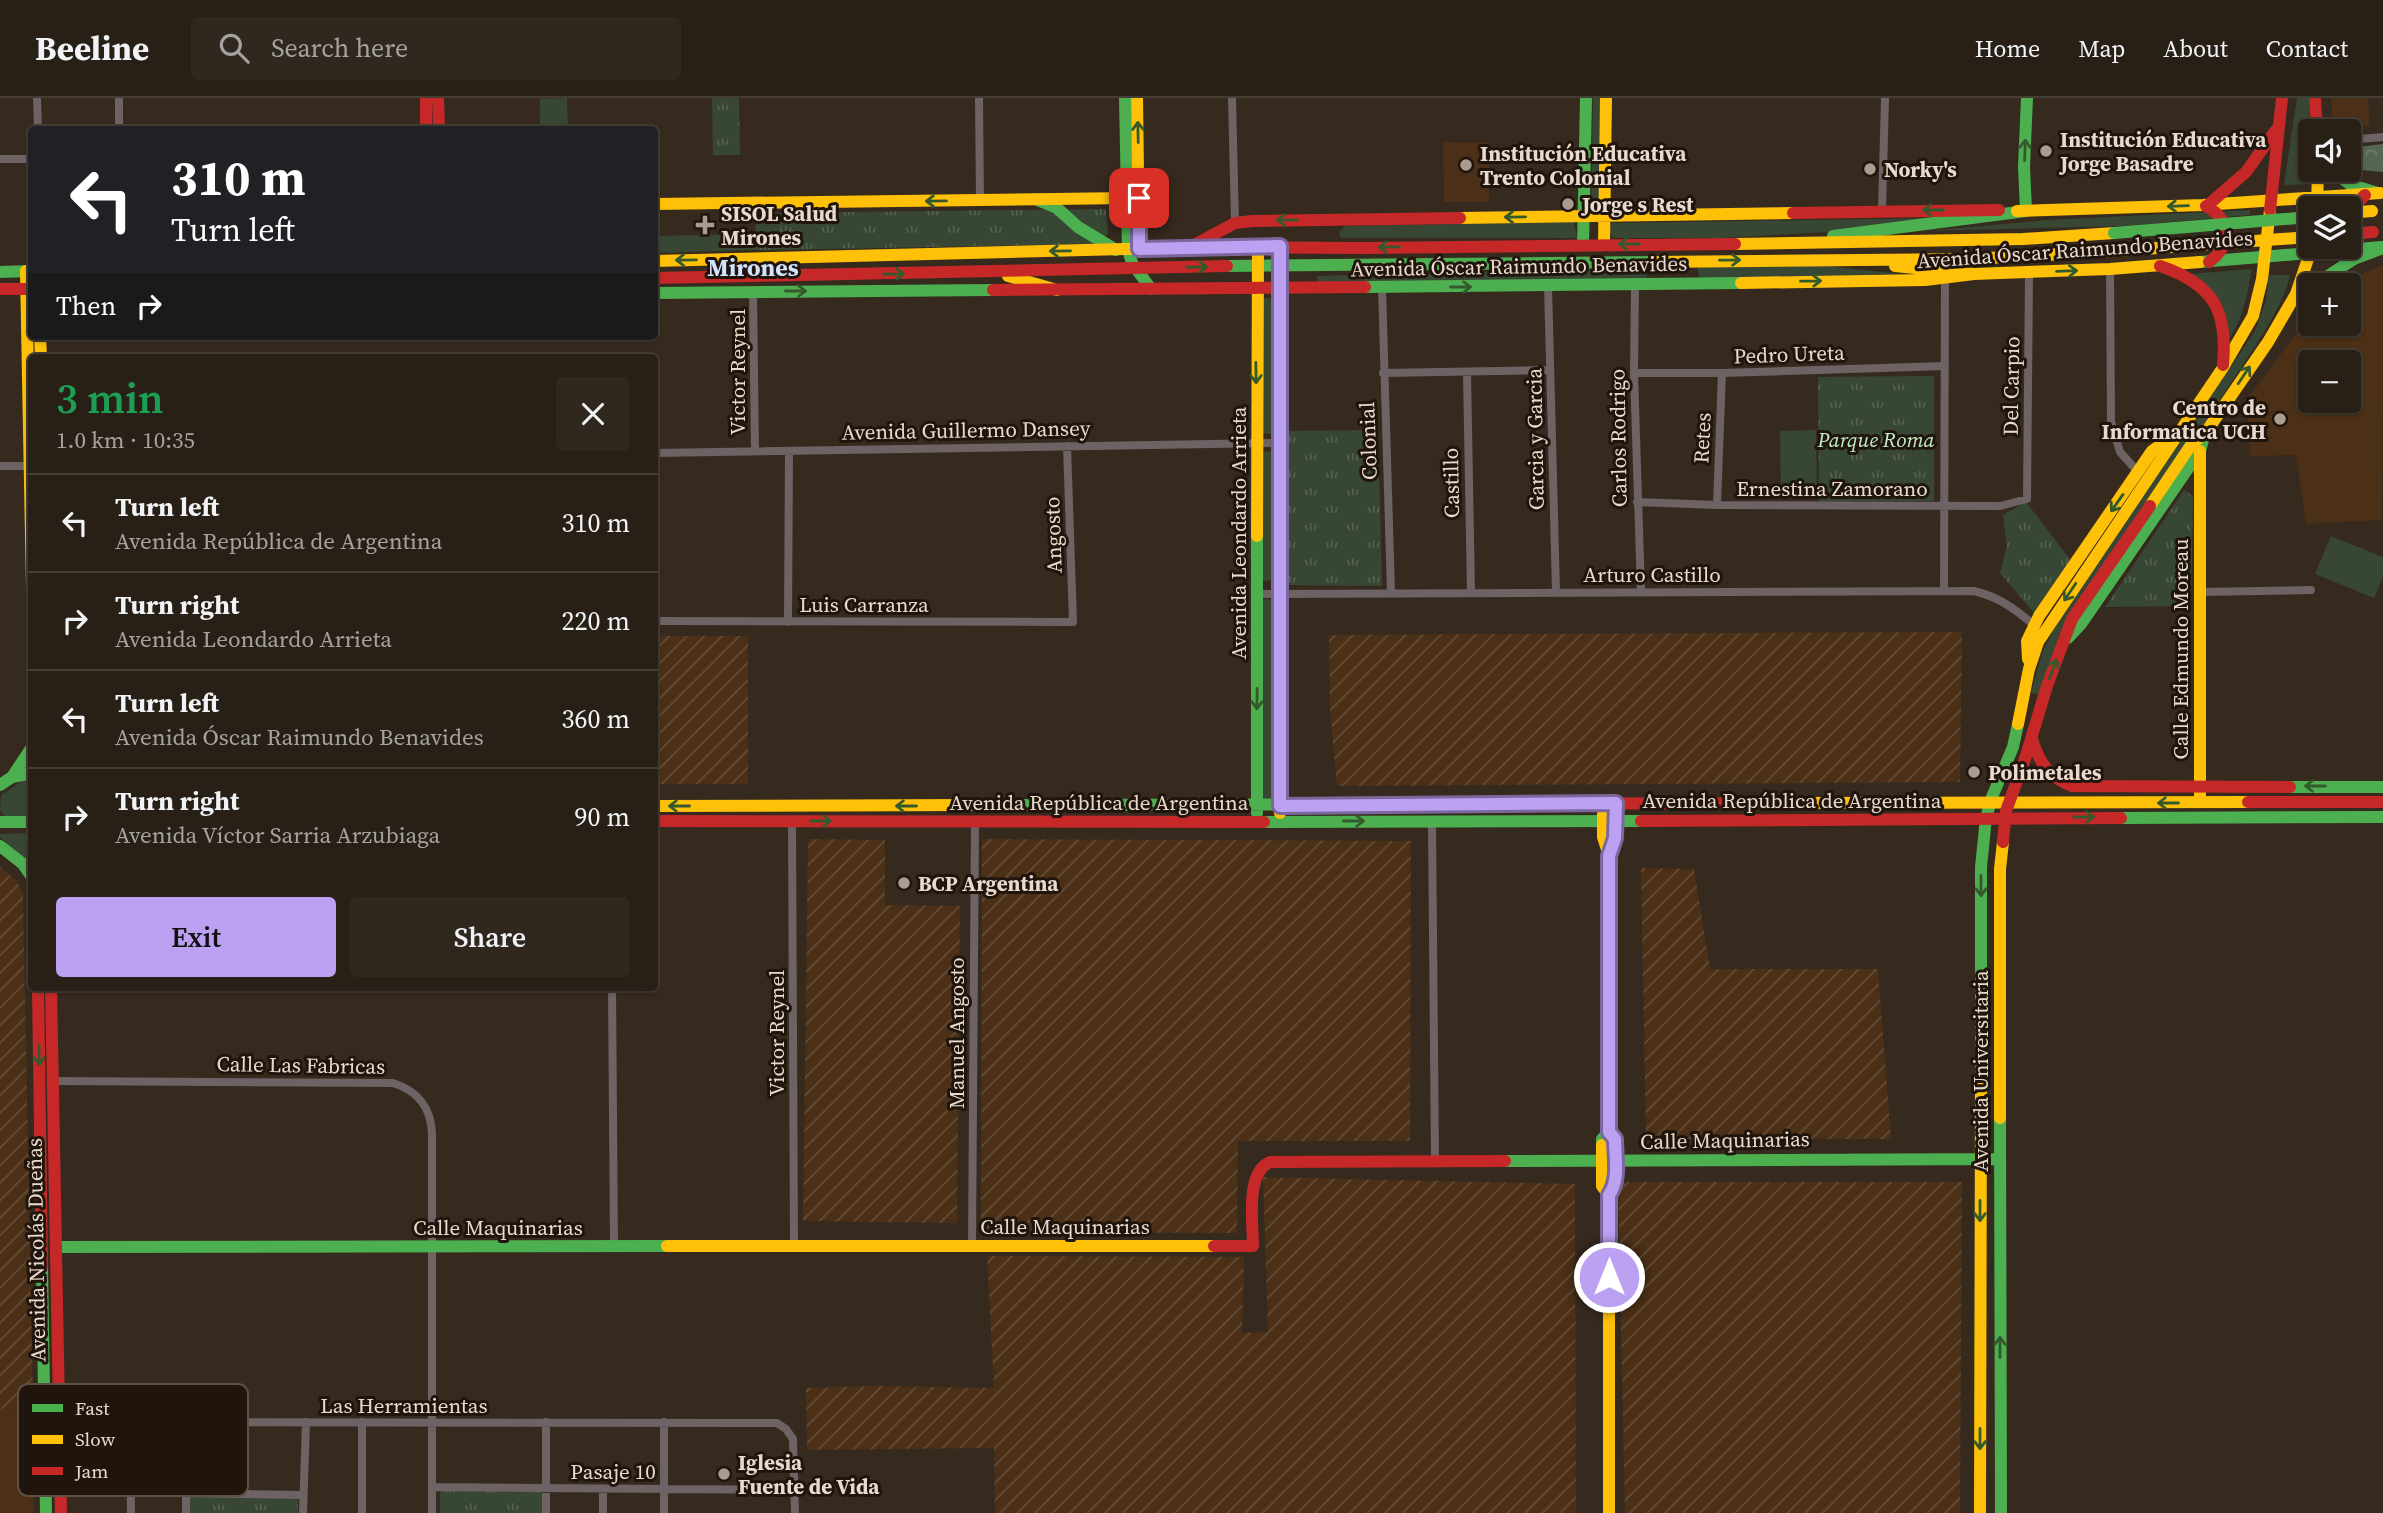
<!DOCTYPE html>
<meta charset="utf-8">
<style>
:root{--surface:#282016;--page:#30281f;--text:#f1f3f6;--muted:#a5a3a1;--line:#443e35;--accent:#bca0f2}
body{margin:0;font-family:"Source Serif 4",serif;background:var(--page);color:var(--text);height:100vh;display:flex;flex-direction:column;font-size:26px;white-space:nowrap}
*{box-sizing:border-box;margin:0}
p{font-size:23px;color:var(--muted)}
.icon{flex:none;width:38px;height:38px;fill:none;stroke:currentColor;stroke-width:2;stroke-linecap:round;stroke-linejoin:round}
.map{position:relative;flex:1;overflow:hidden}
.side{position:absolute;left:28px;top:256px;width:630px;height:637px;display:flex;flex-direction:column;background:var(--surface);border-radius:7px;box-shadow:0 2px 5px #0004,0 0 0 2px var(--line)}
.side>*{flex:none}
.banner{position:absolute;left:28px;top:28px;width:630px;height:214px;border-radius:7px;box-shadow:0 2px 5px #0004,0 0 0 2px var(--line);background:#202124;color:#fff;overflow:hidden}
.buttons{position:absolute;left:2298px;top:21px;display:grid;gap:14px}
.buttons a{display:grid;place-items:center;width:63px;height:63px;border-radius:7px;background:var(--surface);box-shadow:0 2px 5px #0004,0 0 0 2px var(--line);font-size:35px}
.pin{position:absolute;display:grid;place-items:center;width:60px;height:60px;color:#fff;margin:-30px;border-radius:14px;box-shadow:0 4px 10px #0006}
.me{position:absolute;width:77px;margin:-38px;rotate:0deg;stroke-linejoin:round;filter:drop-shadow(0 0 5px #0008)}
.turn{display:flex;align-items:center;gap:24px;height:147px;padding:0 28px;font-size:32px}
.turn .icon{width:91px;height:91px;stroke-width:2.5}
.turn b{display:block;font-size:49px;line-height:60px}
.then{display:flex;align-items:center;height:66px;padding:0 28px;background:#0003;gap:14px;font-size:26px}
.round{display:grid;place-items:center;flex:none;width:74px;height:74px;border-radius:7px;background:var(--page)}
.head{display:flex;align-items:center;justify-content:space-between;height:119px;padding:0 28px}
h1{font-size:42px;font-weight:600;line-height:52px;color:#1e9e55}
.action{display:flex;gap:14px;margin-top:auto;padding:14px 28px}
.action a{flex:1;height:80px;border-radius:7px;background:var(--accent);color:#111;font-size:28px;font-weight:600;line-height:80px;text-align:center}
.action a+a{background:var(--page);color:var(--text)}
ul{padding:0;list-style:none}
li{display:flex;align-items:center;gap:21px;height:98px;padding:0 28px;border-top:2px solid var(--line)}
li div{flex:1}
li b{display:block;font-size:26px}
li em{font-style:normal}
header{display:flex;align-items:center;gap:42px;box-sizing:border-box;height:98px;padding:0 35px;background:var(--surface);border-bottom:2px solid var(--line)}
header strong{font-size:33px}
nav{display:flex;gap:38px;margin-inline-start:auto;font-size:24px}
.search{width:490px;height:63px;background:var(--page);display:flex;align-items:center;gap:18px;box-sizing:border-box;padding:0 24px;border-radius:7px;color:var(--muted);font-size:26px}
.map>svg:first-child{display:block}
</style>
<header>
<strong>Beeline</strong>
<div class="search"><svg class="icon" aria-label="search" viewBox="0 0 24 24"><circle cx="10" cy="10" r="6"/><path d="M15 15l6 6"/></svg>Search here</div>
<nav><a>Home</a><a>Map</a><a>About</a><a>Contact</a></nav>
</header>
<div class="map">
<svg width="2383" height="1415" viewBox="0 0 2383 1415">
<defs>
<pattern id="industrial-furrows" width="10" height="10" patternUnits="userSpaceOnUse" patternTransform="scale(1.75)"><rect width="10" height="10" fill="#4b2f16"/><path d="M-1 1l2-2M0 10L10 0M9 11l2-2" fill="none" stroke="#654d37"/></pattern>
<pattern id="forest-crowns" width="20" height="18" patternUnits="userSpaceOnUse" patternTransform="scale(1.75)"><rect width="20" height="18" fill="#556753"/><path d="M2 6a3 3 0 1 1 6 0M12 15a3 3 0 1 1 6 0" fill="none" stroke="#6e7c6b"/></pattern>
<pattern id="park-tufts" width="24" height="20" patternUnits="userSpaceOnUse" patternTransform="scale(1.75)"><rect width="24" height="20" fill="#374734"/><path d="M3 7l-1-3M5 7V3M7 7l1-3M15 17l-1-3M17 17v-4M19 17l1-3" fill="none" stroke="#546150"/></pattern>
</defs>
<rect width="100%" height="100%" fill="#362a1e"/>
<path fill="url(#industrial-furrows)" d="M1962 534 1960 684 1337 688 1330 612 1329 537Z
M655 538H748V686H655Z
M808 741 885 742V807L960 808 957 1125 803 1123Z
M982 741 1411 743 1410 1043H1238L1237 1135 981 1134Z
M0 769 15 781 23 795 33 1310 0 1311Z
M1641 770 1694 771 1710 871H1878L1891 1041H1646Z
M1263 1079 1575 1086 1576 1415H995L994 1350 807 1352 806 1290 877 1288 994 1290 987 1158 1244 1159 1242 1235 1268 1234Z
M1618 1084H1962L1960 1415H1625Z"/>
<path fill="#4b2f16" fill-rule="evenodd" d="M2331 0H2368L2370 28 2333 31Z
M1443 44 1489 45V104H1444Z
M2383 167 2382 422 2306 426 2296 357 2250 358 2248 300 2310 217V226H2348V187H2339L2346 182ZM2310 264H2348V303H2310Z
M33 1310 34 1415H0V1311Z"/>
<path fill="#374734" d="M567 0 568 31H540V1Z
M1593 0H1600L1599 106 1591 105Z
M2297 0H2309L2310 72H2312L2314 86 2284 87Z
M2250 112V117L2124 128 1927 133 2047 122Z
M1943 120 1863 132 1723 140H1615L1611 138 1609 128 1612 125Z
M1574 124 1577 140H1341L1339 134 1345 128Z
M756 136V152L655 155V138Z
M1806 166 1902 176 1700 181 1697 169Z
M1647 170V181L1318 185 1317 178Z
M2252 171C2247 198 2243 222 2227 244V235L2190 176Z
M2269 177H2290C2284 203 2270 224 2256 247L2057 549 2039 597 2031 595 2042 555 2053 533 2255 233 2266 202Z
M1263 200H1270L1273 203V336L1260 335Z
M1816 332 1817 396 1781 397 1780 333Z
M1269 353 1273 356 1275 476 1274 481 1265 483 1262 481 1261 354Z
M2331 438 2383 459V478L2374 500 2315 476Z
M1265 501 1275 502V703H1264L1263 700 1262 502Z
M24 682 31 684V718L26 721 5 719 0 712 1 697Z
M31 735V767L0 739V736Z"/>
<path fill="url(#forest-crowns)" d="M2383 46V74L2361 72 2349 62V50Z"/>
<path fill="url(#park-tufts)" d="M712 0H739L740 57H713Z
M1106 111 1108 135 1098 146 756 152 755 115Z
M1934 278V403H1819L1818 279Z
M1378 332 1382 488 1288 487 1287 333Z
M2184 392 2193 398 2191 508 2105 509Z
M2026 404 2072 464 2034 515 2000 475 2007 448 2003 417Z
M440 1392 543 1394V1415H440Z
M184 1397 298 1400V1415H184Z"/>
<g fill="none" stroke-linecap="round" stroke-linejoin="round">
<path stroke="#6d6264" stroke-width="8" d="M37 0 38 32
M119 0V32
M979 0 980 102
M1232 0 1235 125
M2348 42 2383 39
M0 61H32
M1882 113 1885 0
M2110 171 2111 323 2120 354 2138 374
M1635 186 1634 275 1641 494
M1548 188 1556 493
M1382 190 1391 495
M753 194 755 353
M1467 274 1471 495
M1383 275 1550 272
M1634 275H1722L1945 268
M654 355 1279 345
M0 368H32
M1637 404 1717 407 2000 408 2027 401 2029 175
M1717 407 1722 275
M1944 493 1945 180
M2199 494 2311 492
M1259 496 1974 493C1999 499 2015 511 2034 527
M654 523 1073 524 1067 348
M788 524 789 353
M792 723 794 1148
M1432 724 1435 1062
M612 889 614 1147
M53 983 393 985C418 993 431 1009 432 1036V1415
M972 1147 975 723
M44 1324 777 1325 786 1331 793 1341 795 1415
M130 1324 131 1415
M546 1324V1415
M664 1324V1415
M432 1389 795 1392
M186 1395 303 1397
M186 1415V1324
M303 1415 306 1324
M362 1415V1324
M603 1415V1391"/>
<path stroke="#4caf50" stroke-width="12" d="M1125 0 1128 152 1132 165 1151 191
M2331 72 2351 87 2378 95
M1035 101 1057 110 1078 129 1116 152
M2026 113 2024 69 2027 0
M1833 138 2026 113
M1583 146 1586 0
M2200 164 2382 149
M1227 168 1653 164
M0 174 32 173
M2314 187 2354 161 2383 150
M1365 189 1741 185
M654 195 993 192
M2068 540 2081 526 2200 353 2205 335
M12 679 32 649
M0 687 12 679 32 675
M2290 689H2383
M972 707 1471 706
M1257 715V438
M2121 720 2383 719
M0 724H32
M1264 724 1641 723
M0 748 23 766 32 779
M1981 988V769L1986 720 1992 699 2013 649 2018 626
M2000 1020 2001 1415
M1602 1047V1041L1609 1034V758L1615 739 1616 718
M1505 1063 2000 1061
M56 1149 667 1148
M42 1169 46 1415"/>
<path stroke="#ffc107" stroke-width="12" d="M1137 0 1139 151
M654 106 1127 100
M2317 110 2318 72
M2017 113 2203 107 2380 95
M1460 120 1793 115
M1604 146 1606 0
M1735 146 2023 141 2114 135
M1280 148V715
M654 163 1204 149
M1653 164 1970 161 2117 153
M1895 168 1974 176
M26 173 32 491
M1008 178 1057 192
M1741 185 1925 182 1974 176 2110 171 2200 164
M40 238 41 259
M2200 353V697
M2150 408 2191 347 2206 334 2268 244 2296 196 2312 149
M1257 438 1258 148
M2028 561 2027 543 2039 518 2152 353 2171 340
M2018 626 2029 571 2038 544 2222 271 2253 218 2262 181 2270 112
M1796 705 2248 704
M654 708 972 707
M1603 716V739L1609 758
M2000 1020V771L2003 744
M1609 1034C1621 1048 1618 1081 1609 1097
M1602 1047V1088L1609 1097V1415
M667 1148H1214
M1980 1415 1981 988"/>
<path stroke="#c62828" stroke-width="12" d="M426 0V32
M438 0 439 32
M2315 0 2317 33
M2208 107 2246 74 2276 32
M2206 108C2232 123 2233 146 2209 164
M2270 112 2282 0
M1793 115 1999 112
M2358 143C2348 126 2350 111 2365 97
M1190 149 1235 125 1252 123 1460 120
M1204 149 1365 150 1735 146
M2160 168C2213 186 2228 212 2223 267
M654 180 1227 168
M0 191H32
M993 192 1365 189
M2032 641C2039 664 2049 680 2072 688L2290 689
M2248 704H2383
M1471 706 1796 705
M654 723 1264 724
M1641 723 2121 720
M2003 744 2006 713 2024 664 2047 588 2072 521 2150 408
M38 889 42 1169
M51 889 61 1415
M1214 1148H1253C1253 1125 1245 1075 1270 1064L1505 1063"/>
<path stroke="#4caf50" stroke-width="12" d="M2114 135 2310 119"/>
<path stroke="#ffc107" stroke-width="12" d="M2348 115 2372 113
M2117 153 2310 139"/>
<path stroke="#c62828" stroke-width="12" d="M2348 136 2373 134"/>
</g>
<defs><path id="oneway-shaft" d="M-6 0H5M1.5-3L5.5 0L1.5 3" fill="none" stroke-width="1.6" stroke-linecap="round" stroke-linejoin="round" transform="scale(1.75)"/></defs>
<g stroke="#345a2b">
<use href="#oneway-shaft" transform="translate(1138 34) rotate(-91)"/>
<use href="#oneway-shaft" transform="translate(2025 52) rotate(-88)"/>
<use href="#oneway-shaft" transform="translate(936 103) rotate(179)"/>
<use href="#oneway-shaft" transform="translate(2178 108) rotate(178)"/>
<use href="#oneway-shaft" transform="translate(1933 112) rotate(180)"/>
<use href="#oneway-shaft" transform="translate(1515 119) rotate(179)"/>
<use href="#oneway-shaft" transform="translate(1287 122) rotate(179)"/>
<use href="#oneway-shaft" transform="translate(1629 146) rotate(180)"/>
<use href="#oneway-shaft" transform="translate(1389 149) rotate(179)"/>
<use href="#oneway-shaft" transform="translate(1060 153) rotate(179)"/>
<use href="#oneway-shaft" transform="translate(686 162) rotate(179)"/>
<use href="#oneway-shaft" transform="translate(1730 162) rotate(-1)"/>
<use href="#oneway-shaft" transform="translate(1197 169) rotate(-1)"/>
<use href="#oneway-shaft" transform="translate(2067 173) rotate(-2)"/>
<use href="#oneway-shaft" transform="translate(894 176) rotate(-1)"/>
<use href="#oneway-shaft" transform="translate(1811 183) rotate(-1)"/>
<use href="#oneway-shaft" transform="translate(1461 189)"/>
<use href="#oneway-shaft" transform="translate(796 193)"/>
<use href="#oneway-shaft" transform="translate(1256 275) rotate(89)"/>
<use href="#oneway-shaft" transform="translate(2244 277) rotate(-56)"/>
<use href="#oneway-shaft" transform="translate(2117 405) rotate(125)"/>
<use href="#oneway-shaft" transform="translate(2070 494) rotate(124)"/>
<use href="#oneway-shaft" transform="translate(2053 571) rotate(-69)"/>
<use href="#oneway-shaft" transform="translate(1257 601) rotate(91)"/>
<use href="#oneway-shaft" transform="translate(2315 688) rotate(-180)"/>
<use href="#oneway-shaft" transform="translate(2168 705) rotate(180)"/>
<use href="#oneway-shaft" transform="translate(679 708) rotate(180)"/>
<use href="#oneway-shaft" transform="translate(906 708) rotate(-180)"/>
<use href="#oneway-shaft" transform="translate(2084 719)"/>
<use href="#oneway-shaft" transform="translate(821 723)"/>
<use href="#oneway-shaft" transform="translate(1354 723)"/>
<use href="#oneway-shaft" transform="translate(1981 788) rotate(90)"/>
<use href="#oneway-shaft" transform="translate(39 957) rotate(89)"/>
<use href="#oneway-shaft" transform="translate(1980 1113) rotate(90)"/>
<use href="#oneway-shaft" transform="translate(2000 1249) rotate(-90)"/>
<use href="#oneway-shaft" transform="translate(1980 1341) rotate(90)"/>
</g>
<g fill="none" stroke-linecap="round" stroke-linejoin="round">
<defs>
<path id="route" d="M1139 100V151L1280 148V708L1616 705 1615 740 1609 758V1034L1615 1041C1615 1059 1620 1082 1609 1097V1179"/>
</defs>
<use href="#route" stroke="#7a689d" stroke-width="18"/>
<use href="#route" stroke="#bca0f2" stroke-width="12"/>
</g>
<g fill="#ab9c90" stroke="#20150c" stroke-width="2.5">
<circle cx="2046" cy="53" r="7"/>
<circle cx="1466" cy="67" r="7"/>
<circle cx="1870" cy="71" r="7"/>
<circle cx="1568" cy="106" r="7"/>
<path d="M701.5 116.5h7v7h7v7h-7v7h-7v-7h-7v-7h7z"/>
<circle cx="2280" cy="321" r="7"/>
<circle cx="1974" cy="674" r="7"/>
<circle cx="904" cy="785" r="7"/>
<circle cx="724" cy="1376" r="7"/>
</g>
<g text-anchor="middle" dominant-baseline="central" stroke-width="6" stroke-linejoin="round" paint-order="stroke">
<g font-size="21" font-weight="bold" fill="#eadacd" stroke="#20150c" text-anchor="start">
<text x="2060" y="41">Institución Educativa<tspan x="2060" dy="24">Jorge Basadre</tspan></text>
<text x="1480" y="55">Institución Educativa<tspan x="1480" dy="24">Trento Colonial</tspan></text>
<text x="1884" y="71">Norky's</text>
<text x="1582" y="106">Jorge s Rest</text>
<text x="721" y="115">SISOL Salud<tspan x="721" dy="24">Mirones</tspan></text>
<text x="2266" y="309" text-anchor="end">Centro de<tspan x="2266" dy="24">Informatica UCH</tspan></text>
<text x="1988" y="674">Polimetales</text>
<text x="918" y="785">BCP Argentina</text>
<text x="738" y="1364">Iglesia<tspan x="738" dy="24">Fuente de Vida</tspan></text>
</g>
<g font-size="21" fill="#eadacd" stroke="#20150c">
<text transform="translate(2085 151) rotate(-4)">Avenida Óscar Raimundo Benavides</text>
<text transform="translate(1519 168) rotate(-1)">Avenida Óscar Raimundo Benavides</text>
<text transform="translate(1789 256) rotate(-2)">Pedro Ureta</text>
<text transform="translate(737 274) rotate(-90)">Victor Reynel</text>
<text transform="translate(2011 288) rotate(-89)">Del Carpio</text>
<text transform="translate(966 332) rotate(-1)">Avenida Guillermo Dansey</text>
<text transform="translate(1618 340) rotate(-91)">Carlos Rodrigo</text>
<text transform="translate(1702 340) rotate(-87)">Retes</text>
<text transform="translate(1535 341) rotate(-91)">Garcia y Garcia</text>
<text transform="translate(1368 343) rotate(-92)">Colonial</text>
<text transform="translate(1451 385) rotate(-91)">Castillo</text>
<text x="1832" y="390">Ernestina Zamorano</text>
<text transform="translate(1238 435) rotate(-90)">Avenida Leondardo Arrieta</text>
<text transform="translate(1053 437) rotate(-92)">Angosto</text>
<text x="1652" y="476">Arturo Castillo</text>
<text x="864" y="506">Luis Carranza</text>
<text transform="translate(2180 551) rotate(-90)">Calle Edmundo Moreau</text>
<text x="1792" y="702">Avenida República de Argentina</text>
<text x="1099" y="704">Avenida República de Argentina</text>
<text transform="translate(776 935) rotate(-90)">Victor Reynel</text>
<text transform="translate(956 935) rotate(-90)">Manuel Angosto</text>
<text transform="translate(301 967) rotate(1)">Calle Las Fabricas</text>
<text transform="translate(1980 973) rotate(-90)">Avenida Universitaria</text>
<text transform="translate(1725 1042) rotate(-1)">Calle Maquinarias</text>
<text x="1065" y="1128">Calle Maquinarias</text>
<text x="498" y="1129">Calle Maquinarias</text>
<text transform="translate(36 1152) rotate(-91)">Avenida Nicolás Dueñas</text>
<text x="404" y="1307">Las Herramientas</text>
<text x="613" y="1373">Pasaje 10</text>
</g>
<g font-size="21" font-style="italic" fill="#c2eec4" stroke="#20150c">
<text x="1876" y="341">Parque Roma</text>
</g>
<g font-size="24" font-weight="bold" fill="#d2e3fd" stroke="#20150c">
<text x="753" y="169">Mirones</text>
</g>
</g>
<rect x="18" y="1286" width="230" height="112" rx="10" fill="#20150c" stroke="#5d5046" stroke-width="2"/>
<rect x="32" y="1306" width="31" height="8" fill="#4caf50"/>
<rect x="32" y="1337" width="31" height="9" fill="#ffc107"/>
<rect x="32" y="1369" width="31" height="8" fill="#c62828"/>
<g font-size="19" fill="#eadacd">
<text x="75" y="1317">Fast</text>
<text x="75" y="1348">Slow</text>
<text x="75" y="1380">Jam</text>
</g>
</svg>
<div class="buttons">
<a><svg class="icon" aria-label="sound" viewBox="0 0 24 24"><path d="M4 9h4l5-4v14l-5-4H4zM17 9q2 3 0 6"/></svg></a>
<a><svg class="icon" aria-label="layers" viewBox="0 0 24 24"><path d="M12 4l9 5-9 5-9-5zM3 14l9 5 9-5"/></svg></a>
<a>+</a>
<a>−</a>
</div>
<div class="pin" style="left:1139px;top:100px;background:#d93025"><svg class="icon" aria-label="arrive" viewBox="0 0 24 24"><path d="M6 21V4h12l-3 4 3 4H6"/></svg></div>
<svg class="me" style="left:1609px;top:1179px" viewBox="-20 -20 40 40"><circle r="17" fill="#bca0f2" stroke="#fff" stroke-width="3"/><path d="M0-11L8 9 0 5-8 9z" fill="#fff"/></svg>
<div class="banner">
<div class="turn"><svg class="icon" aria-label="left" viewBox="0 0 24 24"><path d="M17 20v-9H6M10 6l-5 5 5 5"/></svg><div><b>310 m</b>Turn left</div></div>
<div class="then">Then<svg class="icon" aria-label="right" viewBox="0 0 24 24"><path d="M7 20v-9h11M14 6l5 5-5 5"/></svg></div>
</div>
<section class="side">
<div class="head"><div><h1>3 min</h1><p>1.0 km · 10:35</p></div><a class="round"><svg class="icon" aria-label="close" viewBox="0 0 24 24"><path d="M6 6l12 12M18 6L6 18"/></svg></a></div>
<ul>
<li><svg class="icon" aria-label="left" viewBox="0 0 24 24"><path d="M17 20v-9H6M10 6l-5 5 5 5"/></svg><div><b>Turn left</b><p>Avenida República de Argentina</p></div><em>310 m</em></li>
<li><svg class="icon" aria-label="right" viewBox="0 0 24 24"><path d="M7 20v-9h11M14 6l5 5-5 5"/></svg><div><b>Turn right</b><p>Avenida Leondardo Arrieta</p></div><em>220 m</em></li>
<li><svg class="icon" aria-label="left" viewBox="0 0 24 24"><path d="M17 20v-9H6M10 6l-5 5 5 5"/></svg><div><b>Turn left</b><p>Avenida Óscar Raimundo Benavides</p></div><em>360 m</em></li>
<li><svg class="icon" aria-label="right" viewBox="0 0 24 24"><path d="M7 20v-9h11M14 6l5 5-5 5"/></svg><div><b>Turn right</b><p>Avenida Víctor Sarria Arzubiaga</p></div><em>90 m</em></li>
</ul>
<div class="action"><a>Exit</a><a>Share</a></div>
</section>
</div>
